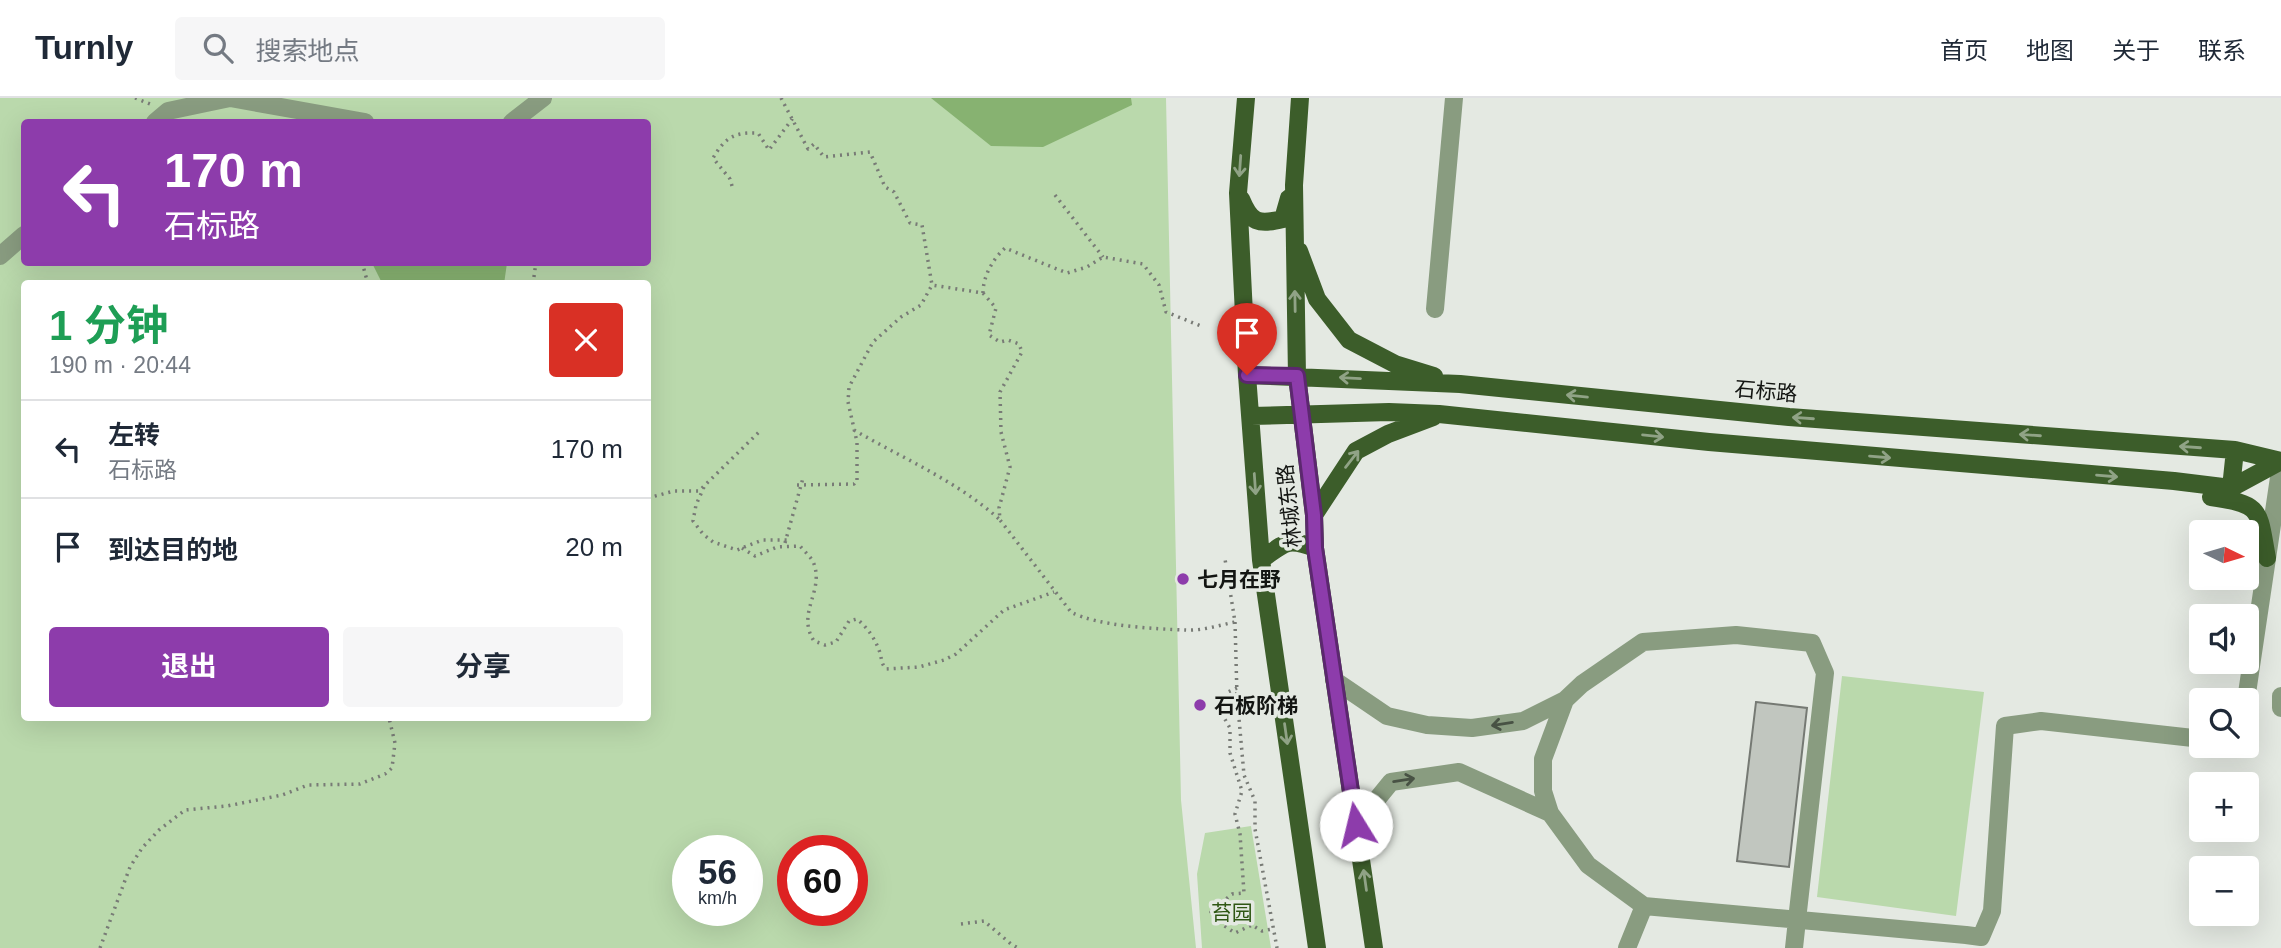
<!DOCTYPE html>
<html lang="zh">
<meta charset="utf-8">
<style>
:root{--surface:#fff;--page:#f6f6f7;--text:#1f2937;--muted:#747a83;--line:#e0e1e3;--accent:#8d3cab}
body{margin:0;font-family:Helvetica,"Noto Sans SC",sans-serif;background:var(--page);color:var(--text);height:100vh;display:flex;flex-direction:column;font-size:26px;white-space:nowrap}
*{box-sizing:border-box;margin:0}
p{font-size:23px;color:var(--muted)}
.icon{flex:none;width:38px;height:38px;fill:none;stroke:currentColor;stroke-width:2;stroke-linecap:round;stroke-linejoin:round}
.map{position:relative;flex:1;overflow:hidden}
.drawer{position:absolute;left:21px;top:182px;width:630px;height:441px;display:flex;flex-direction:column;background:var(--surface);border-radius:7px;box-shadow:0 7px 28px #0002}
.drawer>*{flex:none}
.guide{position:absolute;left:21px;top:21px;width:630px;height:147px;border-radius:7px;box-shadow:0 7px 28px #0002;background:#8d3cab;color:#fff;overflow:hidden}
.needle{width:46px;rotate:95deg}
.controls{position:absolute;left:2189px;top:422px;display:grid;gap:14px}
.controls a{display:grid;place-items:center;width:70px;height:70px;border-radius:7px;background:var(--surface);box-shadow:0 7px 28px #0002;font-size:35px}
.speed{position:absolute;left:672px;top:737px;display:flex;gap:14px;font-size:35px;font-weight:700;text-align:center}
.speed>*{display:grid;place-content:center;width:91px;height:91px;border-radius:50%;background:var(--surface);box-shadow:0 7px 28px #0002;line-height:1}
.speed small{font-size:18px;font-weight:400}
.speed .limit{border:10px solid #d22;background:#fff;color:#111}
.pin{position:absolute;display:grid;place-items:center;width:60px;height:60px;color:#fff;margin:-72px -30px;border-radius:50% 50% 50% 0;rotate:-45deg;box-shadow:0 0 7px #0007}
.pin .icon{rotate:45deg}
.me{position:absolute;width:77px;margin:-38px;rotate:351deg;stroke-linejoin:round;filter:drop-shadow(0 0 5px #0008)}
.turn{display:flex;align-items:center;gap:24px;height:147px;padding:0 28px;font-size:32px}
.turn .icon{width:91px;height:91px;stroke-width:2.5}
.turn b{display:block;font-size:49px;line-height:60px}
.round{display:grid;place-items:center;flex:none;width:74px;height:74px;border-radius:7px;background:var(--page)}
.head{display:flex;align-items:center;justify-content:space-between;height:119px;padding:0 28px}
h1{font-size:42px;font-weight:700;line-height:52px;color:#1e9e55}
.primary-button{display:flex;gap:14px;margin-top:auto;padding:14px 28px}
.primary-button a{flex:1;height:80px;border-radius:7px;background:var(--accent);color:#fff;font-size:28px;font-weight:700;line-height:80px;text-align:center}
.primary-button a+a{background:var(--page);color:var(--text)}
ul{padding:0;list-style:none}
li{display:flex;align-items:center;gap:21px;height:98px;padding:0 28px;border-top:2px solid var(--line)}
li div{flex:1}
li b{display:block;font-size:26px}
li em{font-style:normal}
header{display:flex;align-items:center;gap:42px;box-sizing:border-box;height:98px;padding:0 35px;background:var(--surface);border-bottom:2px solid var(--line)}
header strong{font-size:33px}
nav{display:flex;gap:38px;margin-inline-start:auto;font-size:24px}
.search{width:490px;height:63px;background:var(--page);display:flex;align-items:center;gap:18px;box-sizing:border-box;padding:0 24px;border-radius:7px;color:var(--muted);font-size:26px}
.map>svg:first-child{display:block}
</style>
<header>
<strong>Turnly</strong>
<div class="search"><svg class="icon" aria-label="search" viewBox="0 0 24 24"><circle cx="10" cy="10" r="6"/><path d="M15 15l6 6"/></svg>搜索地点</div>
<nav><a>首页</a><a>地图</a><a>关于</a><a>联系</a></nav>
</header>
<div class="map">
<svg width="2281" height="850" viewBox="0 0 2281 850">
<rect width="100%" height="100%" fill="#e4e9e2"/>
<path fill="#bad9ac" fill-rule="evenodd" d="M0 0H1166L1181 702 1196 850H0ZM24 24H648V164H24ZM24 186H648V620H24ZM688 752H747V812H688ZM793 752H852V812H793Z
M1842 578 1984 594 1956 818 1817 799Z
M1251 728 1271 850H1202L1197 776 1205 735Z"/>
<path fill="#87b271" d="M931 0H1131L1132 7 1043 49 991 48Z
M372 165V164L507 165 504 186 382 185Z"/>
<path fill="#c1c6bf" stroke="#757973" stroke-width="2" d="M1756 604 1807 610 1789 769 1737 763Z"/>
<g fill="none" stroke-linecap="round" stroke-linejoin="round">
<path stroke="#787b76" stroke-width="3.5" stroke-dasharray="2 5" stroke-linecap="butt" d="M135 0 150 6
M781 0 808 51 814 46 824 59 870 54 885 89 894 94 910 125 922 127 932 187 983 195C983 178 993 161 1005 150L1067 175 1087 169 1103 159 1143 166 1159 187 1166 214 1201 228
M732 88 730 81 713 60C725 40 733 34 758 35L769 52 793 20
M1055 97 1103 159
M362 164 368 186
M533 186 536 164
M983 195 996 210 989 237 1000 244 1008 242 1019 246 1022 254 1000 294 1001 334 1010 369 999 410 1000 422 1071 514C1097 528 1155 531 1186 532 1202 533 1220 527 1235 524L1225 461
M854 332C902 360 957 383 999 421
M857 382V344L848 304 849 289 873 244 901 219 921 207 932 187
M797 387 854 386 857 382
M704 389 696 407 693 423 703 436 713 444 737 452 762 442H789
M648 400 674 393H699L759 334
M785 445 803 380
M742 450 755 458 777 449 800 448C805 454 812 460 814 466 824 494 796 515 814 543L825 547 836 544 849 523 857 521C868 530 876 542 880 555 882 562 881 565 886 571L919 569 944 562 956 556 1004 512 1054 494
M1235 524 1237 598 1244 677 1255 703V731L1277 850
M1237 590 1228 594 1218 609 1230 630V655L1242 693 1235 716 1240 736 1244 795 1232 796 1211 814 1223 827 1235 835 1252 827 1262 833 1272 831
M961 826 984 823 1011 846 1018 850
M100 850 130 769 142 750 159 732 185 712 227 708 282 697 308 687 360 686 385 676 392 670 395 645 389 620"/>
<path stroke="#899c80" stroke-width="18" d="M155 24 168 13 230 0 365 24
M512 24 543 0
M0 158 24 137
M1435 211 1454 0
M1334 582 1387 618 1427 627 1472 630 1523 623 1565 602
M2281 598V610
M2246 602 2281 366
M1356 727 1391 684 1459 674 1550 715
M1627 850 1644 808
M1794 850 1797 822 1825 575 1812 545 1736 537 1643 544 1582 586 1565 602 1543 661V693L1550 715 1588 767 1644 808 1966 837 1981 839 1992 813 2005 628 2041 623 2202 641"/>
<path stroke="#3c5d2a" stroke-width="18" d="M1246 0 1238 95 1247 277 1261 462 1317 850
M1300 0 1294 87 1297 278 1314 417 1315 450 1374 850
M1241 101C1251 125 1258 127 1283 121L1289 100
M1299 153 1317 201 1349 242 1395 266 1434 278
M1247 277 1460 286 1789 319 2235 352 2281 363
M1251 318 1389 314 1439 316 1709 344 2174 383 2231 390 2281 363
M2231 390 2235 352
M2211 399C2263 406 2258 412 2267 460
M1314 417 1356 353 1388 336 1433 319
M1261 462C1285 445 1286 439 1315 450"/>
</g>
<defs><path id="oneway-shaft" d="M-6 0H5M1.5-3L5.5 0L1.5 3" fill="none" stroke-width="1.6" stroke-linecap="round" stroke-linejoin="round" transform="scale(1.75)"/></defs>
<g stroke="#90a386">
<use href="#oneway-shaft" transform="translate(1240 68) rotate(94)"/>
<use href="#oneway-shaft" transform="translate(1295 203) rotate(-91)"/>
<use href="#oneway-shaft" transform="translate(1350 280) rotate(-177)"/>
<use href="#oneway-shaft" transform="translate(1577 298) rotate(-174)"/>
<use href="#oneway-shaft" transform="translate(1803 320) rotate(-176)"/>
<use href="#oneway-shaft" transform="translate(2030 337) rotate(-176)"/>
<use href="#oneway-shaft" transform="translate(1653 338) rotate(6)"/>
<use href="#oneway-shaft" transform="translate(2190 349) rotate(-176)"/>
<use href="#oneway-shaft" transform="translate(1880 359) rotate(5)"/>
<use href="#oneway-shaft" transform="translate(1352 361) rotate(-52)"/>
<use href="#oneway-shaft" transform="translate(2107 378) rotate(5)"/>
<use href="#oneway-shaft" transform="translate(1255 386) rotate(86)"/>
<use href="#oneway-shaft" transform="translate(1286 636) rotate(82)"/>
<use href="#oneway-shaft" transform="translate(1365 782) rotate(-98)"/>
</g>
<g stroke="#485244">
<use href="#oneway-shaft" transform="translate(1502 626) rotate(171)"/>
<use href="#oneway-shaft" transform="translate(1404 682) rotate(-9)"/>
</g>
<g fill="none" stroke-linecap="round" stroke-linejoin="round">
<defs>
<path id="route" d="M1247 277 1297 278 1314 417 1315 450 1356 727"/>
</defs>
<use href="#route" stroke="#5c276f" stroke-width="18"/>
<use href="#route" stroke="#8d3cab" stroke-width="12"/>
</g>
<g fill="#8d3cab" stroke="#e4e9e2" stroke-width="2.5">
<circle cx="1183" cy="481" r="7"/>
<circle cx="1200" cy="607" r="7"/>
</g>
<g text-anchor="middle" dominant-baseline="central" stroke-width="7" stroke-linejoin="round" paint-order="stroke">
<g font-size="21" fill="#131512" stroke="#e4e9e2">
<text transform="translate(1766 293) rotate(5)">石标路</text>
<text transform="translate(1289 408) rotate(-96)">林城东路</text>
</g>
<g font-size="21" font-weight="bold" fill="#131512" stroke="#e4e9e2" text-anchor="start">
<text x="1197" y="481">七月在野</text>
<text x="1214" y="607">石板阶梯</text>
</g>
<g font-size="21" fill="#2f5714" stroke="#e4e9e2">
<text x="1232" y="814">苔园</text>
</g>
</g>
</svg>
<div class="controls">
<a><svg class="needle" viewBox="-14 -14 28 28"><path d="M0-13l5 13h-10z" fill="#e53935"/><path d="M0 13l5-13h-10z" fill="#747a83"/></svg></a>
<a><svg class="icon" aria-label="sound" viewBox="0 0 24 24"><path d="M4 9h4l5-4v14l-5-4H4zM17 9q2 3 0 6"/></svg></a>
<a><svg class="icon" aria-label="search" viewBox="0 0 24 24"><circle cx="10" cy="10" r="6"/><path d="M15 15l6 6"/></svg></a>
<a>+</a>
<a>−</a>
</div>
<div class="speed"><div>56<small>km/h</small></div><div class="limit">60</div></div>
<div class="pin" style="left:1247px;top:277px;background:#d93025"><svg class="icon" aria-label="arrive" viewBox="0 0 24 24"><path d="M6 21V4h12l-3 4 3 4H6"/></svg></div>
<svg class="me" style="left:1356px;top:727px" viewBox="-20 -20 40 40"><circle r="19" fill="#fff"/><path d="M0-13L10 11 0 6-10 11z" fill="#8d3cab"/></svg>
<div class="guide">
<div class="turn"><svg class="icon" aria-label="left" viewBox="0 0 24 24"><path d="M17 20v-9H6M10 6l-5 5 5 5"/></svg><div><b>170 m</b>石标路</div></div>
</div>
<section class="drawer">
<div class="head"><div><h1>1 分钟</h1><p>190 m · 20:44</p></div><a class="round" style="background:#d93025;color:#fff"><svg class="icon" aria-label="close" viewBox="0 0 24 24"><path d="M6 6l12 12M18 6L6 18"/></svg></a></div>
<ul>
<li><svg class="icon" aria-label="left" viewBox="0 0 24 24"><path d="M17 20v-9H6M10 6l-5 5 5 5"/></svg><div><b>左转</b><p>石标路</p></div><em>170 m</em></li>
<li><svg class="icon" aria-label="arrive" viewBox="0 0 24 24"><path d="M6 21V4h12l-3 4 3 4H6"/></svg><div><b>到达目的地</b></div><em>20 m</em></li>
</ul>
<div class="primary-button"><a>退出</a><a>分享</a></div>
</section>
</div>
